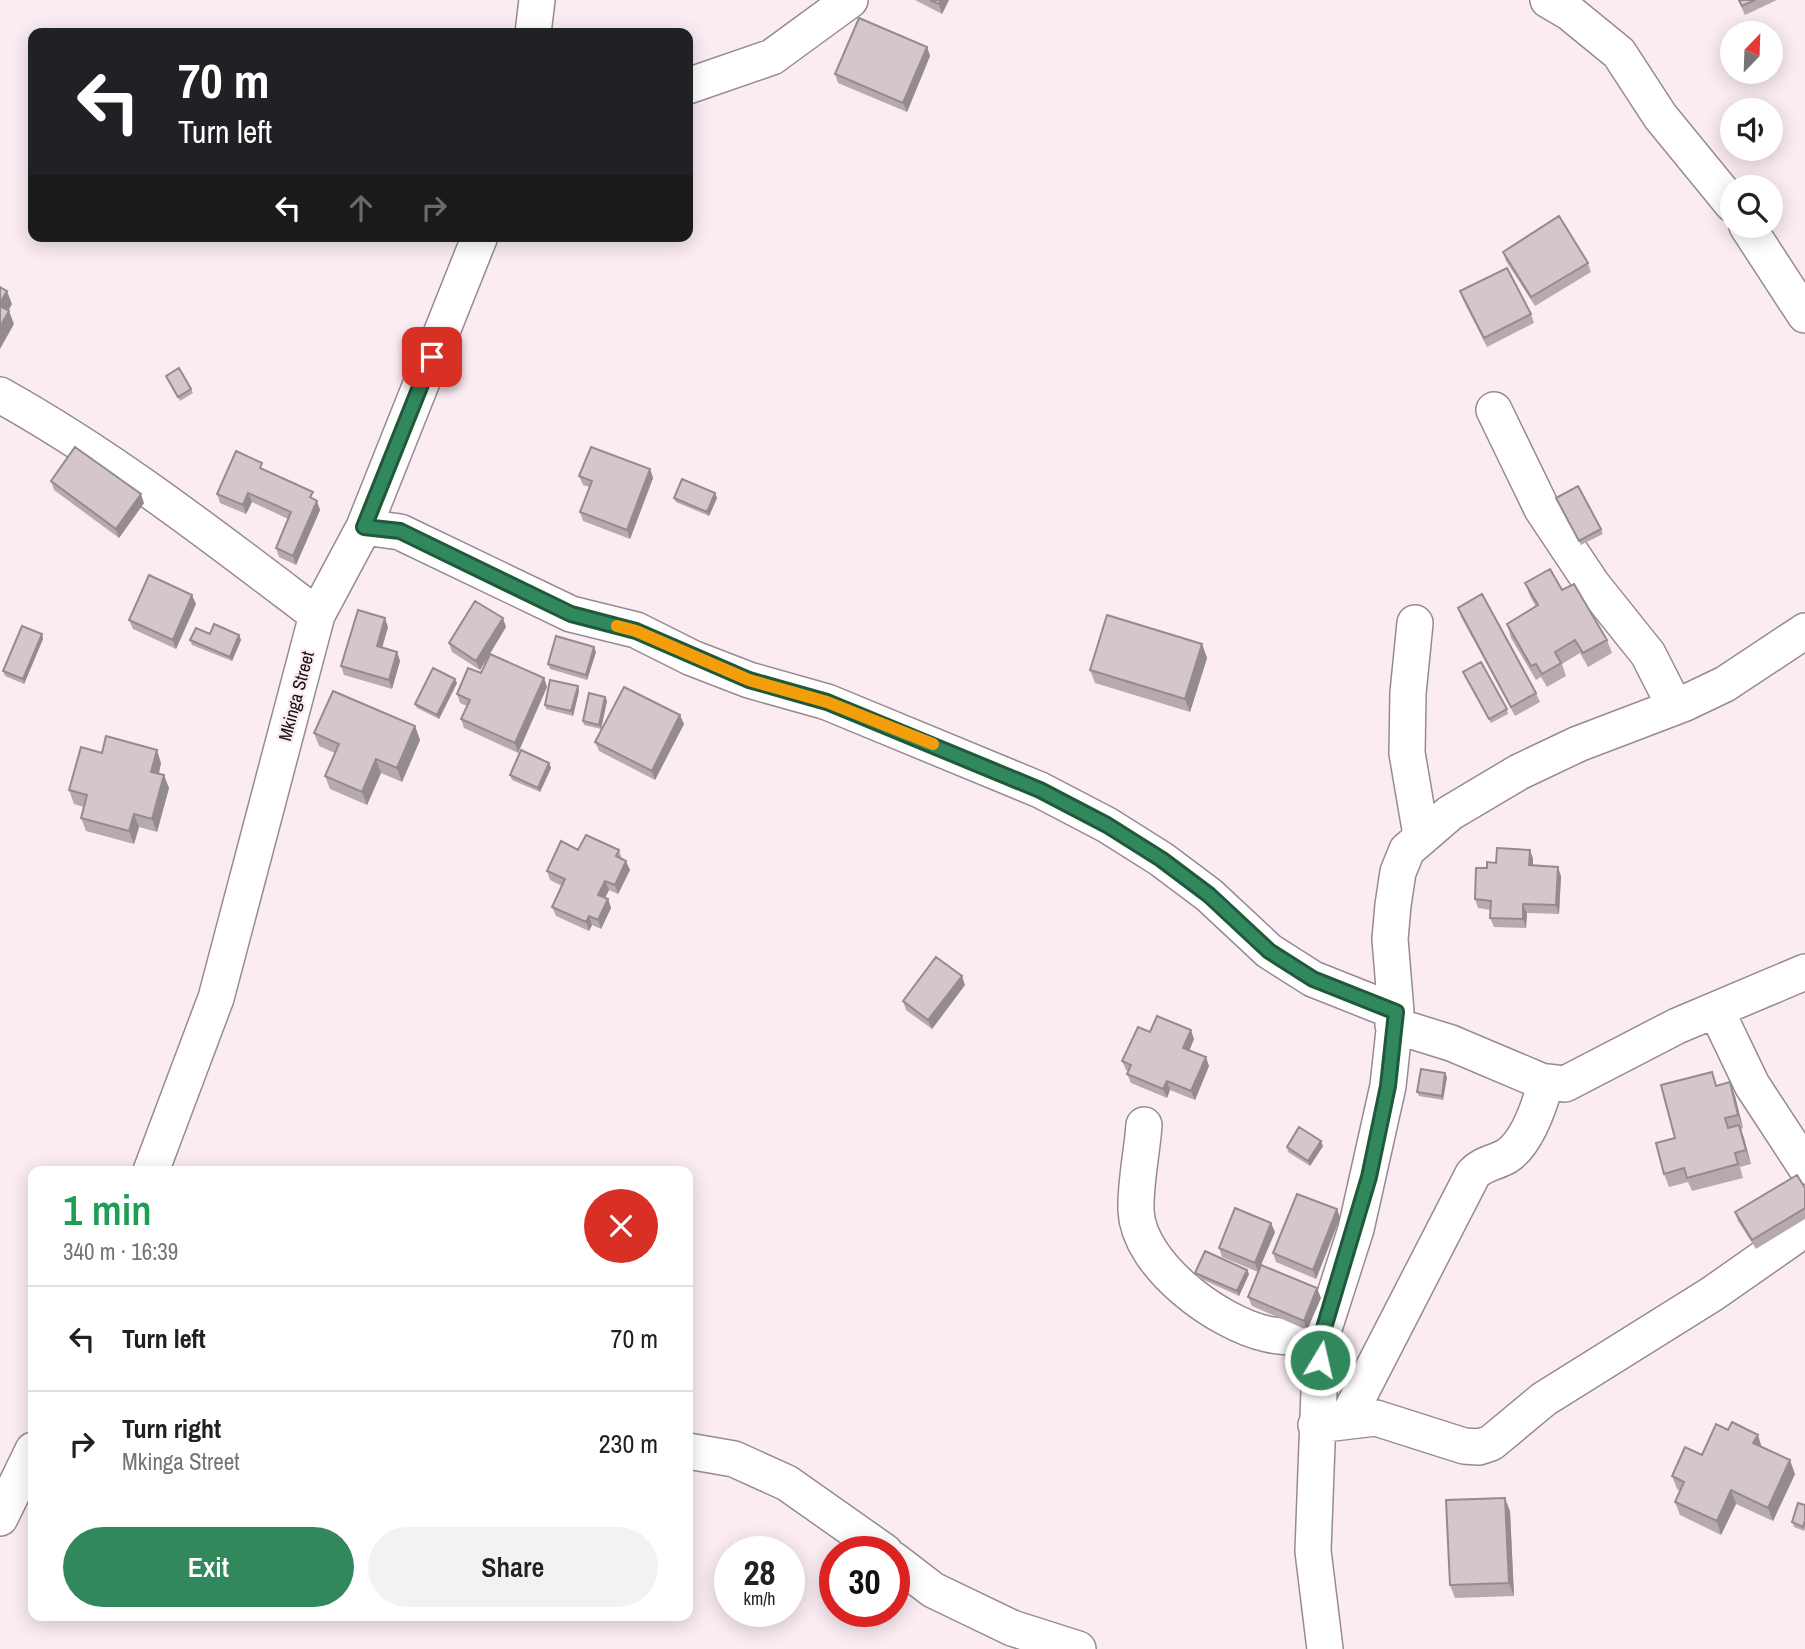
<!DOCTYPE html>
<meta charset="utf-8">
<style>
:root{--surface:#fff;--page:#f2f2f2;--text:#202124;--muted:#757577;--line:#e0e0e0;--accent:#31885c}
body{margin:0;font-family:"Archivo Narrow",sans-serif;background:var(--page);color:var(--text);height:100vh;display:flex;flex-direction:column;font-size:26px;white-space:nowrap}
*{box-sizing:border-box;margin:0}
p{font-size:23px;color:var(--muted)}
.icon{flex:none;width:38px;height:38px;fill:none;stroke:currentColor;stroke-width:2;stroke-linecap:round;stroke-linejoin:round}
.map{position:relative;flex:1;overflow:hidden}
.side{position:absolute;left:28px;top:1166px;width:665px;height:455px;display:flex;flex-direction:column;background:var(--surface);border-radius:14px;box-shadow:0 4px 18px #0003}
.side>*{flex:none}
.banner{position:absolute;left:28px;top:28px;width:665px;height:214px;border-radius:14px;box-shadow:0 4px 18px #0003;background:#202124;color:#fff;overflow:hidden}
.needle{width:46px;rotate:23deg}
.buttons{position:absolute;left:1720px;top:21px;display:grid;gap:14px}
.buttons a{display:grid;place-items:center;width:63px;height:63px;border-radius:50%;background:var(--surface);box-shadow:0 4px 18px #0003;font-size:35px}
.speed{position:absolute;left:714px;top:1536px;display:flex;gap:14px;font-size:35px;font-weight:700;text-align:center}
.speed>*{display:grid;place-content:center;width:91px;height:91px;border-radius:50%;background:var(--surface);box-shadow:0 4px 18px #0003;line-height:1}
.speed small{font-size:18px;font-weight:400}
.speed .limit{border:10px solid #d22;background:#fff;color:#111}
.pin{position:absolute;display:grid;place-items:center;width:60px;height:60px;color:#fff;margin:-30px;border-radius:14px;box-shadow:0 4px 10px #0006}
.me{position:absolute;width:77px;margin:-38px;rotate:9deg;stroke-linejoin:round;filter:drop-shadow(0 0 5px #0008)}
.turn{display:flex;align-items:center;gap:24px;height:147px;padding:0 35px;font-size:32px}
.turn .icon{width:91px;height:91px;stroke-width:2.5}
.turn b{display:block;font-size:49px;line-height:60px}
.lanes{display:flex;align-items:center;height:66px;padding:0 35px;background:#0003;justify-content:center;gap:35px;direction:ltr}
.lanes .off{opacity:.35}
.round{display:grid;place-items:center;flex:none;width:74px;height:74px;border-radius:37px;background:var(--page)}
.headline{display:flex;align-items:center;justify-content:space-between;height:119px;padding:0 35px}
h1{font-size:42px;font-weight:600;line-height:52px;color:#1e9e55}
.primary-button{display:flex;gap:14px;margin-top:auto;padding:14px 35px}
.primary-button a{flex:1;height:80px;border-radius:42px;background:var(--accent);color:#fff;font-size:28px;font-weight:600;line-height:80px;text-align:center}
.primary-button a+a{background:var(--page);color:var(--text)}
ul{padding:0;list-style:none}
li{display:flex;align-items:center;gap:21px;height:105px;padding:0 35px;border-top:2px solid var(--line)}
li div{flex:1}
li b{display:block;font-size:26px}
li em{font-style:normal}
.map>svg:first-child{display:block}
</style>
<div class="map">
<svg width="1805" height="1649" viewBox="0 0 1805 1649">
<rect width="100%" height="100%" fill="#fbecf3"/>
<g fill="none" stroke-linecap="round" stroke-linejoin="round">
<defs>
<path id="minor" d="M1548 0 1570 13 1619 53 1660 116 1732 204
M533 33 537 0
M688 86 772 57 850 0
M1747 226 1805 315
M0 395C113 458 214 537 317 615
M1494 410 1542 509 1592 584 1648 654 1675 707
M364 527 400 532 571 614 636 630 692 658 749 680 827 702 1040 790 1107 825 1161 859 1209 895 1269 951 1313 979 1396 1012
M1415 623 1408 693 1407 753 1421 835
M1717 1012 1752 1085 1805 1166
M1393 1025 1451 1043 1541 1081 1565 1084 1677 1026 1805 972
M1144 1125C1142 1153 1135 1184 1136 1211 1139 1266 1218 1323 1267 1334 1284 1338 1304 1337 1321 1338
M151 1171 216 998 317 615 364 527 480 236
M1347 1419 1473 1174C1483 1163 1495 1163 1507 1156 1528 1142 1540 1104 1546 1082
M1316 1425 1376 1418 1464 1446 1479 1447 1491 1443 1544 1399 1712 1294 1805 1229
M688 1451 734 1459 787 1483 885 1552
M0 1518 33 1450
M894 1560 933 1590 1012 1628 1078 1649
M1325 1649 1313 1551 1321 1338 1356 1229 1388 1086 1396 1012 1390 939 1393 905 1398 872 1407 850 1450 813 1519 772 1578 744 1683 704 1725 684 1805 631"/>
</defs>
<use href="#minor" stroke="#988a90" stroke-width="38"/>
<use href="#minor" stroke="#fff" stroke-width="35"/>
</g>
<path fill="#b6aaaf" d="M915 0H949L942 14Z
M1738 0H1777L1745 15Z
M927 47 930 56 907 112 838 83 835 74Z
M1503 252 1588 263 1591 272 1535 306 1506 261Z
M1460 291 1531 314 1534 323 1487 347 1463 300Z
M166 376 191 389 193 393 180 401Z
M650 469 653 478 630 539 583 521 580 512 589 487 583 485 579 476Z
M265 470 316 500 320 510 296 565 279 557 276 548 288 519 252 502 246 514 220 503 217 494Z
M51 481 144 503 119 538 54 490Z
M715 493 717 498 709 516 676 502 674 498Z
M1556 498 1601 529 1603 534 1581 545Z
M1525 583 1562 590 1607 640 1612 653 1588 667 1580 653 1562 664 1566 676 1547 687 1541 677 1536 680 1511 638 1507 624 1536 607 1530 596Z
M196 604 176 649 133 629 129 620Z
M1458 608 1536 693 1540 702 1515 716 1461 617Z
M388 627 382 647 397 652 400 661 392 689 344 675 341 666Z
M506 627 480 670 452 652 449 643Z
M42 634 43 639 24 684 5 676 3 671Z
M210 634 239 635 241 640 232 661 192 645 190 640Z
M1202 644 1207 658 1190 712 1095 683 1090 670Z
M596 652 587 680 550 669 548 664Z
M1463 672 1507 709 1508 714 1491 723Z
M481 673 544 678 547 687 518 753 464 728 461 719 467 706 460 703 457 694Z
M457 683 439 719 417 708 415 704Z
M578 686 579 691 573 716 546 709 545 705Z
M605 697 607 701 601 729 584 725 583 721Z
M684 724 655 780 599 751 595 742Z
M415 726 420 740 402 782 381 773 367 805 330 789 325 776 335 753 319 746 314 733Z
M102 753 161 763 159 774 169 788 157 832 139 827 134 844 86 831 81 818 84 807 74 804 69 790Z
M549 763 551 768 540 792 512 780 510 775Z
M578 850H619L622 859 630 870 618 894 609 890 605 897 608 899 611 908 601 929 592 925 589 931 556 916 552 907 562 886 550 880 547 871Z
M1530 850 1533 859V865L1561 876 1559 914 1527 913 1526 928 1494 927 1490 918V910L1478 908 1475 899 1487 868 1496 863Z
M965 985 932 1029 906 1010 903 1001Z
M1150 1032 1194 1039 1189 1050 1209 1066 1195 1100 1170 1090 1167 1098 1131 1083 1127 1074 1128 1071 1126 1070 1122 1061Z
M1447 1077 1443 1100 1419 1096 1417 1092Z
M1717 1085 1735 1096 1743 1128 1741 1129 1751 1164 1740 1167 1743 1178 1692 1191 1688 1182 1669 1187 1664 1174 1675 1138Z
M1323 1146 1310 1166 1288 1152 1287 1147Z
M1805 1188V1219L1756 1249 1738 1221 1735 1212Z
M1337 1209 1340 1218 1316 1279 1276 1262 1273 1253Z
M1275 1232 1258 1272 1222 1257 1219 1248Z
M1247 1270 1249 1274 1239 1296 1197 1277 1195 1273Z
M1248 1297 1321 1298 1307 1330 1252 1306Z
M1762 1448 1795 1474 1773 1521 1736 1504 1721 1535 1680 1515 1675 1502 1680 1491 1677 1489 1672 1476 1702 1455Z
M1805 1505V1529L1804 1531 1794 1527 1792 1522Z
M1510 1511 1514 1596 1455 1598 1450 1585Z"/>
<path fill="#948b8f" d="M941 0H949L942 14 939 4Z
M927 47 930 56 907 112 903 103Z
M7 291 12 304 4 319 0 309V303Z
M9 311 14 324 0 349V327Z
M650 469 653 478 630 539 627 530Z
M248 493 252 502 246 514 243 505Z
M715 493 717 498 709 516 707 512Z
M141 494 144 503 119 538 116 529Z
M317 501 320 510 296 565 293 556Z
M192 595 196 604 176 649 173 640Z
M385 618 388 627 380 655 377 646Z
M503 618 506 627 480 670 476 661Z
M42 634 43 639 24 684 23 679Z
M239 635 241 640 232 661 230 657Z
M1202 644 1207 658 1190 712 1185 699Z
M594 647 596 652 587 680 586 675Z
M397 652 400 661 392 689 389 680Z
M544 678 547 687 518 753 515 743Z
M455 679 457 683 439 719 437 715Z
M578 686 579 691 573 716 571 711Z
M605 697 607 701 601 729 599 725Z
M680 715 684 724 655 780 652 771Z
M415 726 420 740 402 782 397 768Z
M157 750 161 763 156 785 151 772Z
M376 759 381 773 367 805 362 792Z
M549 763 551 768 540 792 538 788Z
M164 775 169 788 157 832 152 819Z
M134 814 139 827 134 844 129 831Z
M1530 850 1533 859V874L1529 865Z
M626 861 630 870 618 894 615 885Z
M1558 867 1561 876 1559 914 1556 905Z
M605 881 609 890 602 904 598 895Z
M608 899 611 908 601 929 598 920Z
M1523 904 1527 913 1526 928 1523 919Z
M589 916 592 925 589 931 586 922Z
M962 976 965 985 932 1029 928 1020Z
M1191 1030 1194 1039 1187 1057 1183 1048Z
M1206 1057 1209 1066 1195 1100 1191 1091Z
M1445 1073 1447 1077 1443 1100 1442 1096Z
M1167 1081 1170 1090 1167 1098 1163 1089Z
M1730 1082 1735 1096 1743 1128 1738 1115Z
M1739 1125 1744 1138 1751 1164 1746 1150Z
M1321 1141 1323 1146 1310 1166 1308 1161Z
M1337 1209 1340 1218 1316 1279 1313 1270Z
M1271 1223 1275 1232 1258 1272 1255 1263Z
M1247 1270 1249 1274 1239 1296 1237 1291Z
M1317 1288 1321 1298 1307 1330 1304 1321Z
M1758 1435 1762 1448 1753 1443Z
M1790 1460 1795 1474 1773 1521 1768 1508Z
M1731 1490 1736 1504 1721 1535 1717 1521Z
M1505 1498 1510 1511 1514 1596 1509 1583Z"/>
<path fill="#d4c6cc" stroke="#948b8f" stroke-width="2" d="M930 0H941L939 4Z
M1739 0H1755L1742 6Z
M859 18 927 47 903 103 835 74Z
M1559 216 1588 263 1531 297 1503 252Z
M1507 268 1531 314 1484 338 1460 291Z
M0 287 7 291 0 303Z
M0 306 9 311 0 327Z
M179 368 191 389 178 397 166 376Z
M75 447 141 494 116 529 51 481Z
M591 447 650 469 627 530 580 512 592 481 579 476Z
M236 451 262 463 260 468 313 492 310 497 317 501 293 556 276 548 291 512 248 493 243 505 217 494Z
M682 479 715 493 707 512 674 498Z
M1578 486 1601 529 1579 541 1556 498Z
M1550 569 1562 590 1574 584 1607 640 1583 653 1575 640 1555 652 1561 663 1542 674 1536 664 1531 666 1507 624 1538 605 1525 583Z
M149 575 192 595 173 640 129 620Z
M1482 594 1536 693 1511 707 1458 608Z
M475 601 503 618 476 661 449 643Z
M358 610 385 618 377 646 397 652 389 680 341 666Z
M1107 615 1202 644 1185 699 1090 670Z
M214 624 239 635 230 657 190 640 196 628 210 634Z
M22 626 42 634 23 679 3 671Z
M556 636 594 647 586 675 548 664Z
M490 654 544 678 515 743 461 719 470 700 457 694 468 668 481 673Z
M1481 662 1507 709 1489 719 1463 672Z
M433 668 455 679 437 715 415 704Z
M550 680 578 686 571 711 545 705Z
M624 687 680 715 652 771 595 742Z
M333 691 415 726 397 768 376 759 362 792 325 776 339 744 314 733Z
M589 693 605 697 599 725 583 721Z
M106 736 157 750 151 772 164 775 152 819 134 814 129 831 81 818 87 795 69 790 81 747 102 753Z
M521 750 549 763 538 788 510 775Z
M586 835 619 850 616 856 626 861 615 885 605 881 598 895 608 899 598 920 589 916 586 922 552 907 565 879 547 871 561 841 578 850Z
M1497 848 1530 850 1529 865 1558 867 1556 905 1523 904V919L1490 918 1491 901 1475 899 1476 868H1487V862L1496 863Z
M936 957 962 976 928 1020 903 1001Z
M1157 1016 1191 1030 1183 1048 1206 1057 1191 1091 1167 1081 1163 1089 1127 1074 1131 1065 1122 1061 1138 1027 1150 1032Z
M1421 1069 1445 1073 1442 1096 1417 1092Z
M1712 1072 1716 1086 1730 1082 1738 1115 1725 1118 1728 1128 1739 1125 1746 1150 1735 1153 1738 1164 1687 1178 1684 1168 1664 1174 1656 1143 1675 1138 1661 1085Z
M1299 1127 1321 1141 1308 1161 1287 1147Z
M1797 1175 1805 1188V1208L1752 1240 1735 1212Z
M1297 1194 1337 1209 1313 1270 1273 1253Z
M1235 1208 1271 1223 1255 1263 1219 1248Z
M1205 1251 1247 1270 1237 1291 1195 1273Z
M1261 1265 1317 1288 1304 1321 1248 1297Z
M1732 1422 1758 1435 1753 1443 1790 1460 1768 1508 1731 1490 1717 1521 1675 1502 1684 1482 1672 1476 1685 1447 1702 1455 1716 1424 1728 1430Z
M1505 1498 1509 1583 1450 1585 1446 1500Z
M1798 1503 1805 1505V1520L1803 1527 1792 1522Z"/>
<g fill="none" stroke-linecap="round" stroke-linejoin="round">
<defs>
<path id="route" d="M432 357 364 527 400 531 571 614 636 631 749 680 827 702 1040 790 1107 825 1161 859 1209 895 1269 951 1313 979 1396 1012 1388 1086 1369 1177 1321 1338 1320 1360"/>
</defs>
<use href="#route" stroke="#20583c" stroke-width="18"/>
<use href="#route" stroke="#31885c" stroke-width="12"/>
<path stroke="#f59e0b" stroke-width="12" d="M617 626 636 631 749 680 827 702 933 744"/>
</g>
<g text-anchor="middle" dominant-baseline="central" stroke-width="5" stroke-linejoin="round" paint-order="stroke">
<g font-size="18" fill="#161113" stroke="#fbecf3">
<text transform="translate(296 696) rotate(-75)">Mkinga Street</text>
</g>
</g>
</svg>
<div class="buttons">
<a><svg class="needle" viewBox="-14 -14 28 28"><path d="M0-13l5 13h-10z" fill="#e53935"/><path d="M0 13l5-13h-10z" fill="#757577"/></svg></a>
<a><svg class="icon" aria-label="sound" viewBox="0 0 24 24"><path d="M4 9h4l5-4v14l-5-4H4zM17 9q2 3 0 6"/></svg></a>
<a><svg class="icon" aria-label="search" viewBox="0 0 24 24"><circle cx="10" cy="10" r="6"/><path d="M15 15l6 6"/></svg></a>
</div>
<div class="speed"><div>28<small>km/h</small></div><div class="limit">30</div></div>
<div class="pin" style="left:432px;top:357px;background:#d93025"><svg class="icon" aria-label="arrive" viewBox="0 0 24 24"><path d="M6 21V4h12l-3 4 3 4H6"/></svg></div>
<svg class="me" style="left:1320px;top:1360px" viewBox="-20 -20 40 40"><circle r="17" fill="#31885c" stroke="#fff" stroke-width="3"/><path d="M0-11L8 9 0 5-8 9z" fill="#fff"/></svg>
<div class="banner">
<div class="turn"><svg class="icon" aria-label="left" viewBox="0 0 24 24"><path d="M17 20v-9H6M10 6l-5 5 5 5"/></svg><div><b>70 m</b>Turn left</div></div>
<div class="lanes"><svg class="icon" aria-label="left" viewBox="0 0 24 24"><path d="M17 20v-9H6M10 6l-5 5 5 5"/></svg><svg class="icon off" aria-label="ahead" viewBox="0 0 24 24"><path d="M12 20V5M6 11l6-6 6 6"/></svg><svg class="icon off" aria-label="right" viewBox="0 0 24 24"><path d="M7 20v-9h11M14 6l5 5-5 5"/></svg></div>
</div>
<section class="side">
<div class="headline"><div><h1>1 min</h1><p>340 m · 16:39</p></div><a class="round" style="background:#d93025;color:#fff"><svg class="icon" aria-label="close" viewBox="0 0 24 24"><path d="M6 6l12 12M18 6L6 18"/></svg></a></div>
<ul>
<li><svg class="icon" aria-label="left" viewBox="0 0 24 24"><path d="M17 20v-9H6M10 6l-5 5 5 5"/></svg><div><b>Turn left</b></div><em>70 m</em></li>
<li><svg class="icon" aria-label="right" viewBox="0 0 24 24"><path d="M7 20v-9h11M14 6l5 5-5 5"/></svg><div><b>Turn right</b><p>Mkinga Street</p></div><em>230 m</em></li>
</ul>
<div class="primary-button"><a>Exit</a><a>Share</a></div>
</section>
</div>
